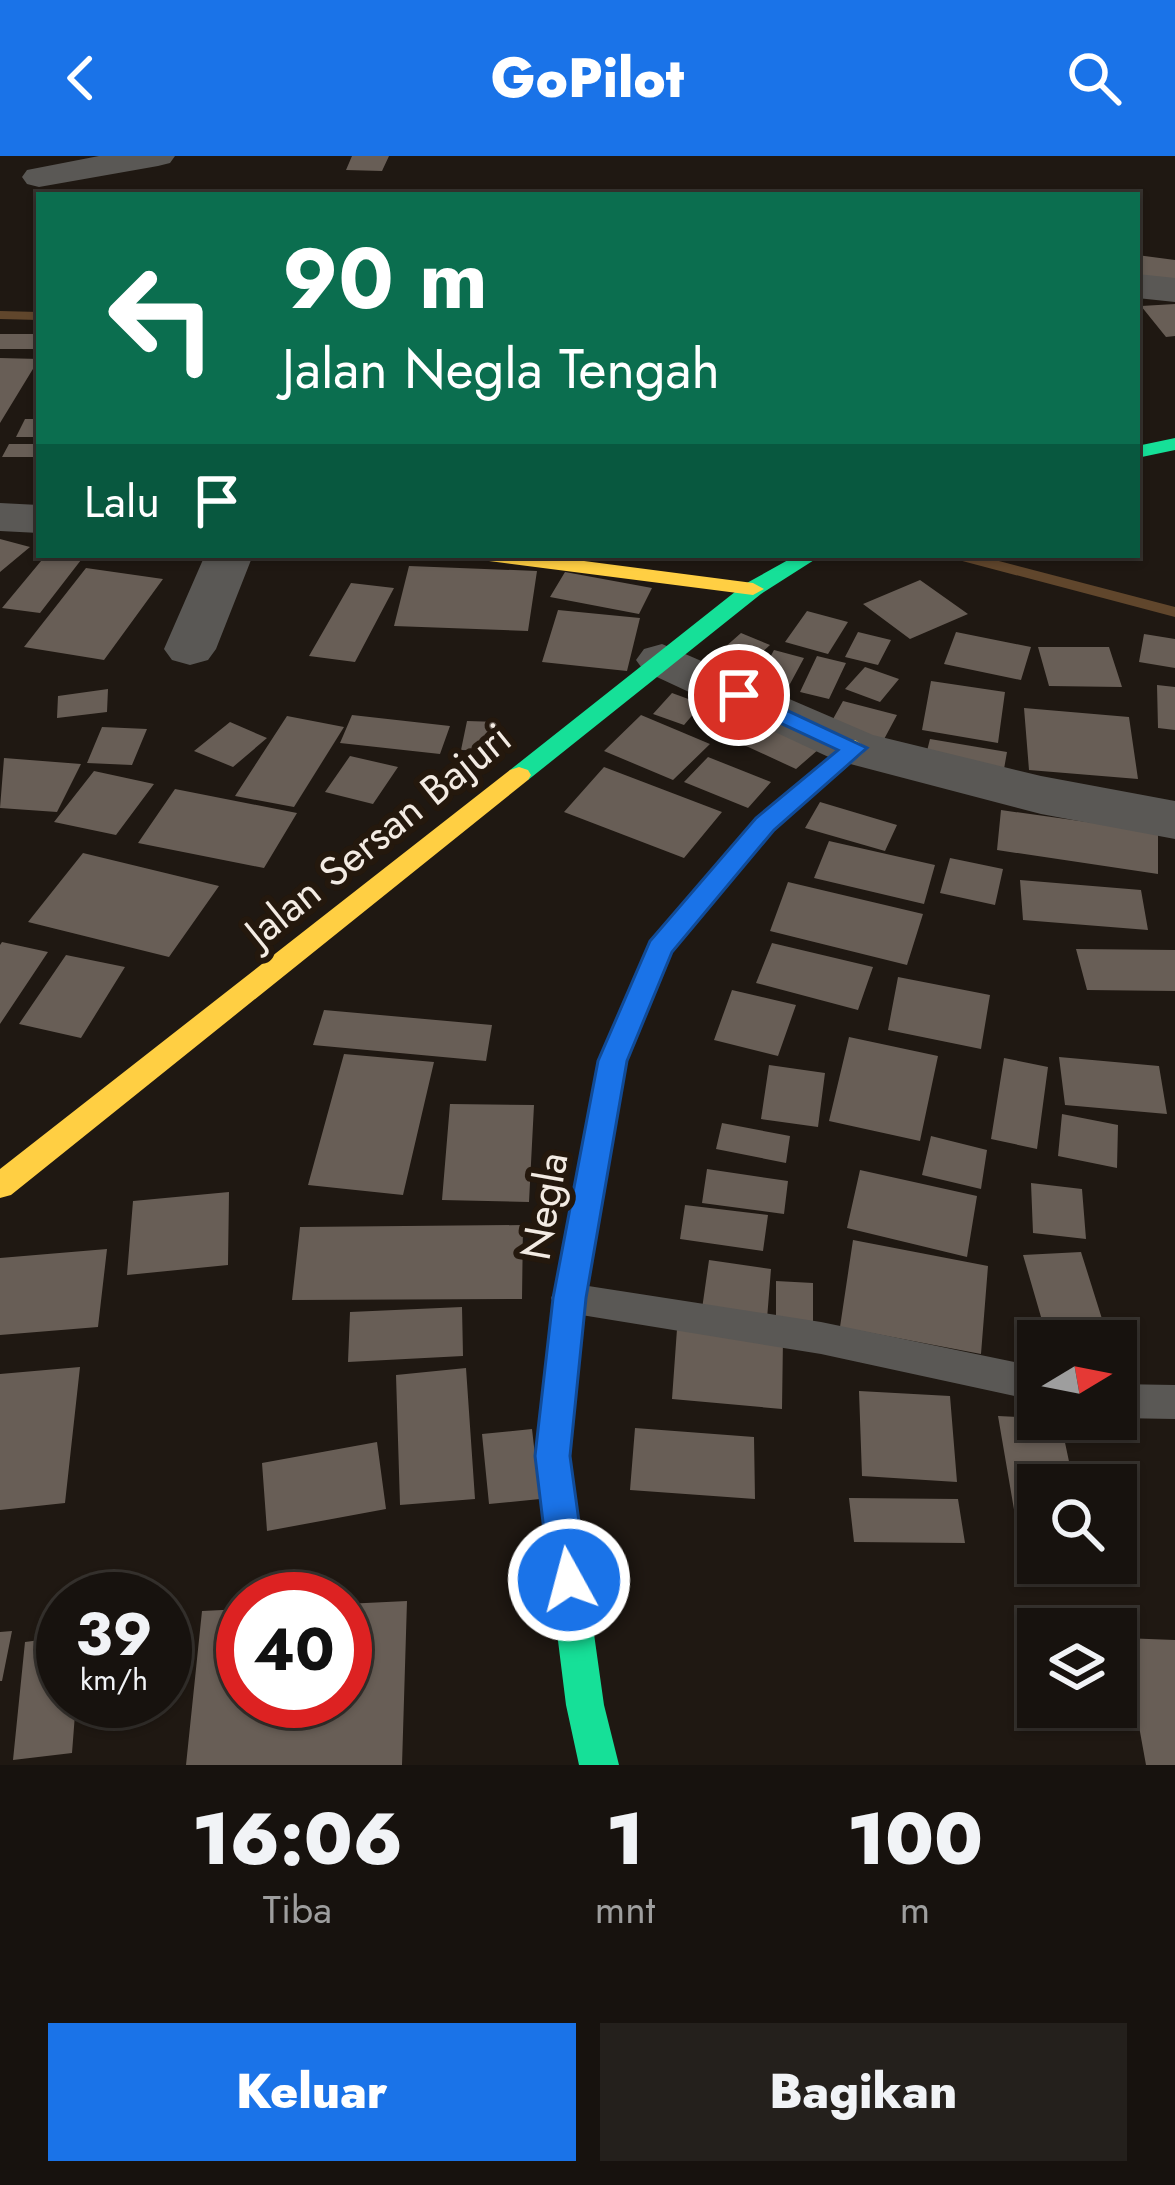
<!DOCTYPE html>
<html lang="id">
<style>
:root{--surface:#17120e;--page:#24201c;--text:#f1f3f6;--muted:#9e9e9e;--line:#36322e;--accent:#1a73e8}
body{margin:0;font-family:Jost,sans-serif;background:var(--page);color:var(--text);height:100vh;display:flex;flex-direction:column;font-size:45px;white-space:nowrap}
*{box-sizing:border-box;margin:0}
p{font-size:39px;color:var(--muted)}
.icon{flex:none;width:66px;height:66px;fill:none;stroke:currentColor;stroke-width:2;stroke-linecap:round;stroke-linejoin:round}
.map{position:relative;height:1609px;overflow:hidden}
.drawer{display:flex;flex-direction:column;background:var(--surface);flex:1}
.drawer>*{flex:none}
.top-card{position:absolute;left:36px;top:36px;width:1104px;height:366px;border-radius:0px;box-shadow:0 3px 9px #0004,0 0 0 3px var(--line);background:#0b6e4f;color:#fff;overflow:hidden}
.needle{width:78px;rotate:80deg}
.fabs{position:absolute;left:1017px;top:1164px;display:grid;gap:24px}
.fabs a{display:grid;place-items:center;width:120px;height:120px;border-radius:0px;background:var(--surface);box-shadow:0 3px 9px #0004,0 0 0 3px var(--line);font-size:60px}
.speed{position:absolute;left:36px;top:1416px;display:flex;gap:24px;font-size:60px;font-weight:700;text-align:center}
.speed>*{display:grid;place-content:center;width:156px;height:156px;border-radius:50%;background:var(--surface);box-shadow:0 3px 9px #0004,0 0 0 3px var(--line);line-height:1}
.speed small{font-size:30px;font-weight:400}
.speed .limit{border:18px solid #d22;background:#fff;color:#111}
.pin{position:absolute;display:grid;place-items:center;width:102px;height:102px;color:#fff;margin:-51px;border:6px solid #fff;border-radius:50%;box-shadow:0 3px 12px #0007}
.me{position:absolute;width:132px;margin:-66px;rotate:353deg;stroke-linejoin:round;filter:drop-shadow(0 0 9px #0008)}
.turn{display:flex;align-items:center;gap:42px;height:252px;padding:0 48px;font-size:54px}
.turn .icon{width:156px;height:156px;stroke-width:2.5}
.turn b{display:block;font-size:84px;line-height:102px}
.then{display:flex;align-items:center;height:114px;padding:0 48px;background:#0003;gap:24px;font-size:45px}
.eta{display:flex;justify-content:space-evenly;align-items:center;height:204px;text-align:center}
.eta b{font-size:72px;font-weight:800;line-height:84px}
.primary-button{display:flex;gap:24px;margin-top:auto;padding:24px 48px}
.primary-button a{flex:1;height:138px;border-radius:0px;background:var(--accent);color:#fff;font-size:48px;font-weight:800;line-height:138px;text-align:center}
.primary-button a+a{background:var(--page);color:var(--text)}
header{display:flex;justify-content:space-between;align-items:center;height:156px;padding:0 48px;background:var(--accent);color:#fff;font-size:54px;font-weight:800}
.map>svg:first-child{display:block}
</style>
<header><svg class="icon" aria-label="back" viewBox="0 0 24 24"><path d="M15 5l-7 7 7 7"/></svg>GoPilot<svg class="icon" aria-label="search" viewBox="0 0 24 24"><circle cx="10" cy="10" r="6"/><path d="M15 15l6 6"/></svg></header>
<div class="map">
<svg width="1175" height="1609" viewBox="0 0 1175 1609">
<rect width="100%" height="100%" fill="#1f1812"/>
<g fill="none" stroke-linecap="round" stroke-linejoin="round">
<path fill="#60462c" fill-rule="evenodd" d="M0 155 39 156V164L0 163Z
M949 399H976L1175 451V461L951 402Z"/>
</g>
<path fill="#685e56" d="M352 0H389L382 15 346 14Z
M1137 99 1175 104V129L1137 125Z
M1175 148V180L1166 181 1141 150Z
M0 178H39V193H0Z
M0 202 39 203 0 267Z
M25 263H39V281H16Z
M9 288H39V301H2Z
M0 383 30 391 0 416Z
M46 399 81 404 40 457 2 452Z
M409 410 537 415 528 475 394 470Z
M86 412 163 423 104 504 24 491Z
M565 416 652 432 639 458 550 441Z
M920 424 968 458 910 483 863 448Z
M351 427 394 432 355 506 309 500Z
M558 454 640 462 627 515 542 506Z
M807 455 848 466 828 498 785 486Z
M858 476 891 484 878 509 845 501Z
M956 476 1031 491 1021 524 944 508Z
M741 477 770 489 736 520 706 508Z
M1144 478 1175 483V512L1139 506Z
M1038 491H1109L1122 531 1049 530Z
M774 494 804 502 784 539 754 531Z
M817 500 846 507 829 543 800 536Z
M865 511 899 523 880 546 845 533Z
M931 525 1005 536 998 587 922 574Z
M1157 529 1175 531V574L1158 572Z
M108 533 107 556 57 562 58 540Z
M672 537 702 548 684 569 653 558Z
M843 545 897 559 882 587 828 572Z
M730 552 819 593 796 613 707 572Z
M1024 552 1129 561 1138 623 1029 614Z
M352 559 450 570 440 598 340 587Z
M641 559 710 588 673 624 604 595Z
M287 560 344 571 294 651 235 640Z
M467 565 499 566 496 595 461 594Z
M230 566 267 582 233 611 194 595Z
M102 571 147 573 132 609 87 607Z
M930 583 1007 596 1004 613 926 599Z
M350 600 398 611 373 648 325 636Z
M708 601 771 626 748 652 684 626Z
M4 602 81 608 57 656 0 652Z
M604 611 722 656 684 702 564 656Z
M94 615 154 628 116 679 54 666Z
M175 633 297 657 264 712 138 687Z
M820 646 897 669 885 695 805 672Z
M1001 654 1158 676V718L997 694Z
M829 685 935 709 924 748 814 722Z
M83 697 219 730 169 801 28 766Z
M950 702 1003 713 995 749 940 737Z
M1020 724 1141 734 1148 774 1023 764Z
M788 726 923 758 907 809 770 775Z
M2 786 48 796 0 868V789Z
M772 787 873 811 858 854 756 827Z
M1076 793 1175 794V835L1087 834Z
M66 799 125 811 81 882 19 868Z
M898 821 990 839 981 893 888 874Z
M732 834 796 849 778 900 714 884Z
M324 854 492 869 486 905 313 889Z
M849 881 938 900 920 985 829 965Z
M344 898 434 906 403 1039 308 1029Z
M1059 901 1159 910 1167 958 1065 949Z
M1004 902 1048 911 1037 993 991 983Z
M769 909 825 917 818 971 761 963Z
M450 948 534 949 529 1046 442 1044Z
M1062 958 1118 969 1117 1012 1058 1000Z
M722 967 790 980 786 1007 716 993Z
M931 980 987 994 981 1033 922 1019Z
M707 1013 788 1025 784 1058 702 1047Z
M860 1014 977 1040 967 1101 847 1072Z
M1031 1027 1082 1033 1086 1083 1033 1077Z
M229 1036 228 1109 127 1119 133 1045Z
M685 1049 768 1059 763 1095 680 1083Z
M523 1069 522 1143 292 1144 300 1071Z
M853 1084 988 1110 981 1198 840 1171Z
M107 1093 98 1171 0 1179V1102Z
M1081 1096 1109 1185H1048L1023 1099Z
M709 1104 771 1113 767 1163 702 1153Z
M776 1125 813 1127V1168L776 1165Z
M462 1151 463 1200 348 1206 350 1156Z
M677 1173 783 1182 782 1253 672 1243Z
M80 1211 65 1347 0 1354V1218Z
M466 1212 475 1343 400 1349 396 1219Z
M859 1235 950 1240 957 1326 862 1320Z
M998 1260 1060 1263 1074 1329H1038V1406H1023Z
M635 1272 754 1281 755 1343 630 1334Z
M532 1273 540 1343 489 1348 482 1278Z
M377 1286 386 1353 267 1375 262 1307Z
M849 1342 958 1343 965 1387 854 1386Z
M407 1445 402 1609H186L202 1455 243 1453V1545H345V1448Z
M12 1475 2 1525H0V1476Z
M63 1481V1545H76L72 1597 13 1604 25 1486Z
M1123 1482 1175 1484V1609H1146Z"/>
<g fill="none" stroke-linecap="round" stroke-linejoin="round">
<path fill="#5a5855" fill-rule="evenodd" d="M569 1127 821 1166 1038 1211V1245L821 1198 569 1157 556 1153 551 1142 556 1131Z
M1116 1228 1175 1229V1263L1116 1262Z"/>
<path fill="#5a5855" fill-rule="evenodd" d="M99 0H175L170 7 158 10 39 31 27 28 22 21 27 14Z
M1137 118 1175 122V146L1137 142Z
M0 347 39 349V377L0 375Z
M205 399H253L216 493 208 504 190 509 172 504 164 493Z
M662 488 873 579 1041 620 1175 645V683L1041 658 835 604 644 515 636 504 644 493Z"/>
<path fill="#16e098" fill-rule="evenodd" d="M1175 282V294L1137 302V290Z
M797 399H822L761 438 528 624H510L507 619 510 614 745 428Z
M722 710 735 719 672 796 627 905 585 1142 569 1300 604 1549 619 1609H579L566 1549 535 1300 553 1142 599 905 651 785 713 713Z"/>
<path fill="#ffcf43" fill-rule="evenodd" d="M479 399H538L753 427 764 433 753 439 489 405Z
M855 584 867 592 863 597 774 674 731 725H713L709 719 713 713 756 662 847 587Z
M519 611 528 614 531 619 528 624 11 1039 0 1042V1013L510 614Z"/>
</g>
<path fill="#1a73e8" stroke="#114b97" stroke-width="3" d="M739 532 867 592 774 674 672 796 627 905 586 1142 570 1300 587 1424 582 1437 569 1442 556 1437 550 1424 535 1300 553 1142 598 905 650 785 756 662 838 594 731 544 728 539Z"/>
<g text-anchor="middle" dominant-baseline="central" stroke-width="12" stroke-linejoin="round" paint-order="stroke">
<g font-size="42" fill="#f3ebe3" stroke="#24180d">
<text transform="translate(378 679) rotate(-39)">Jalan Sersan Bajuri</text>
<text transform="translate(544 1050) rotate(-80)">Negla</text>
</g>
</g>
</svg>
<div class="fabs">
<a><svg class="needle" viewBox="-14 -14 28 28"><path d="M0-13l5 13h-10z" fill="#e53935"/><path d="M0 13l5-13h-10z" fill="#9e9e9e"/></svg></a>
<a><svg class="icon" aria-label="search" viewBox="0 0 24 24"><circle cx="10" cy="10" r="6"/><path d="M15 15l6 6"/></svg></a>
<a><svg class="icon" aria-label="layers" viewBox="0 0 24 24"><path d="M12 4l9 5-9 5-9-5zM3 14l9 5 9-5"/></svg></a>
</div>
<div class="speed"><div>39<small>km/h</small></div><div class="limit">40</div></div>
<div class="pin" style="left:739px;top:539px;background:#d93025"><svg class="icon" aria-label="arrive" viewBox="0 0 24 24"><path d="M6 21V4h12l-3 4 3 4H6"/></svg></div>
<svg class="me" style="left:569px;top:1424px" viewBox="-20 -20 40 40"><circle r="17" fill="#1a73e8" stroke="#fff" stroke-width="3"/><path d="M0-11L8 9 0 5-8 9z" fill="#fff"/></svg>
<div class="top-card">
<div class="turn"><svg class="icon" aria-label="left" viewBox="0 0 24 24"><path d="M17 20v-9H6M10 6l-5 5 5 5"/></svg><div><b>90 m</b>Jalan Negla Tengah</div></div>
<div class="then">Lalu<svg class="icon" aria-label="arrive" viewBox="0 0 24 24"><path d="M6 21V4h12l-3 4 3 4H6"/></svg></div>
</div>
</div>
<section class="drawer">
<div class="eta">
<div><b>16:06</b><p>Tiba</p></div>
<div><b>1</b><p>mnt</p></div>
<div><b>100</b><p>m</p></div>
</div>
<div class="primary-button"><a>Keluar</a><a>Bagikan</a></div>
</section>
